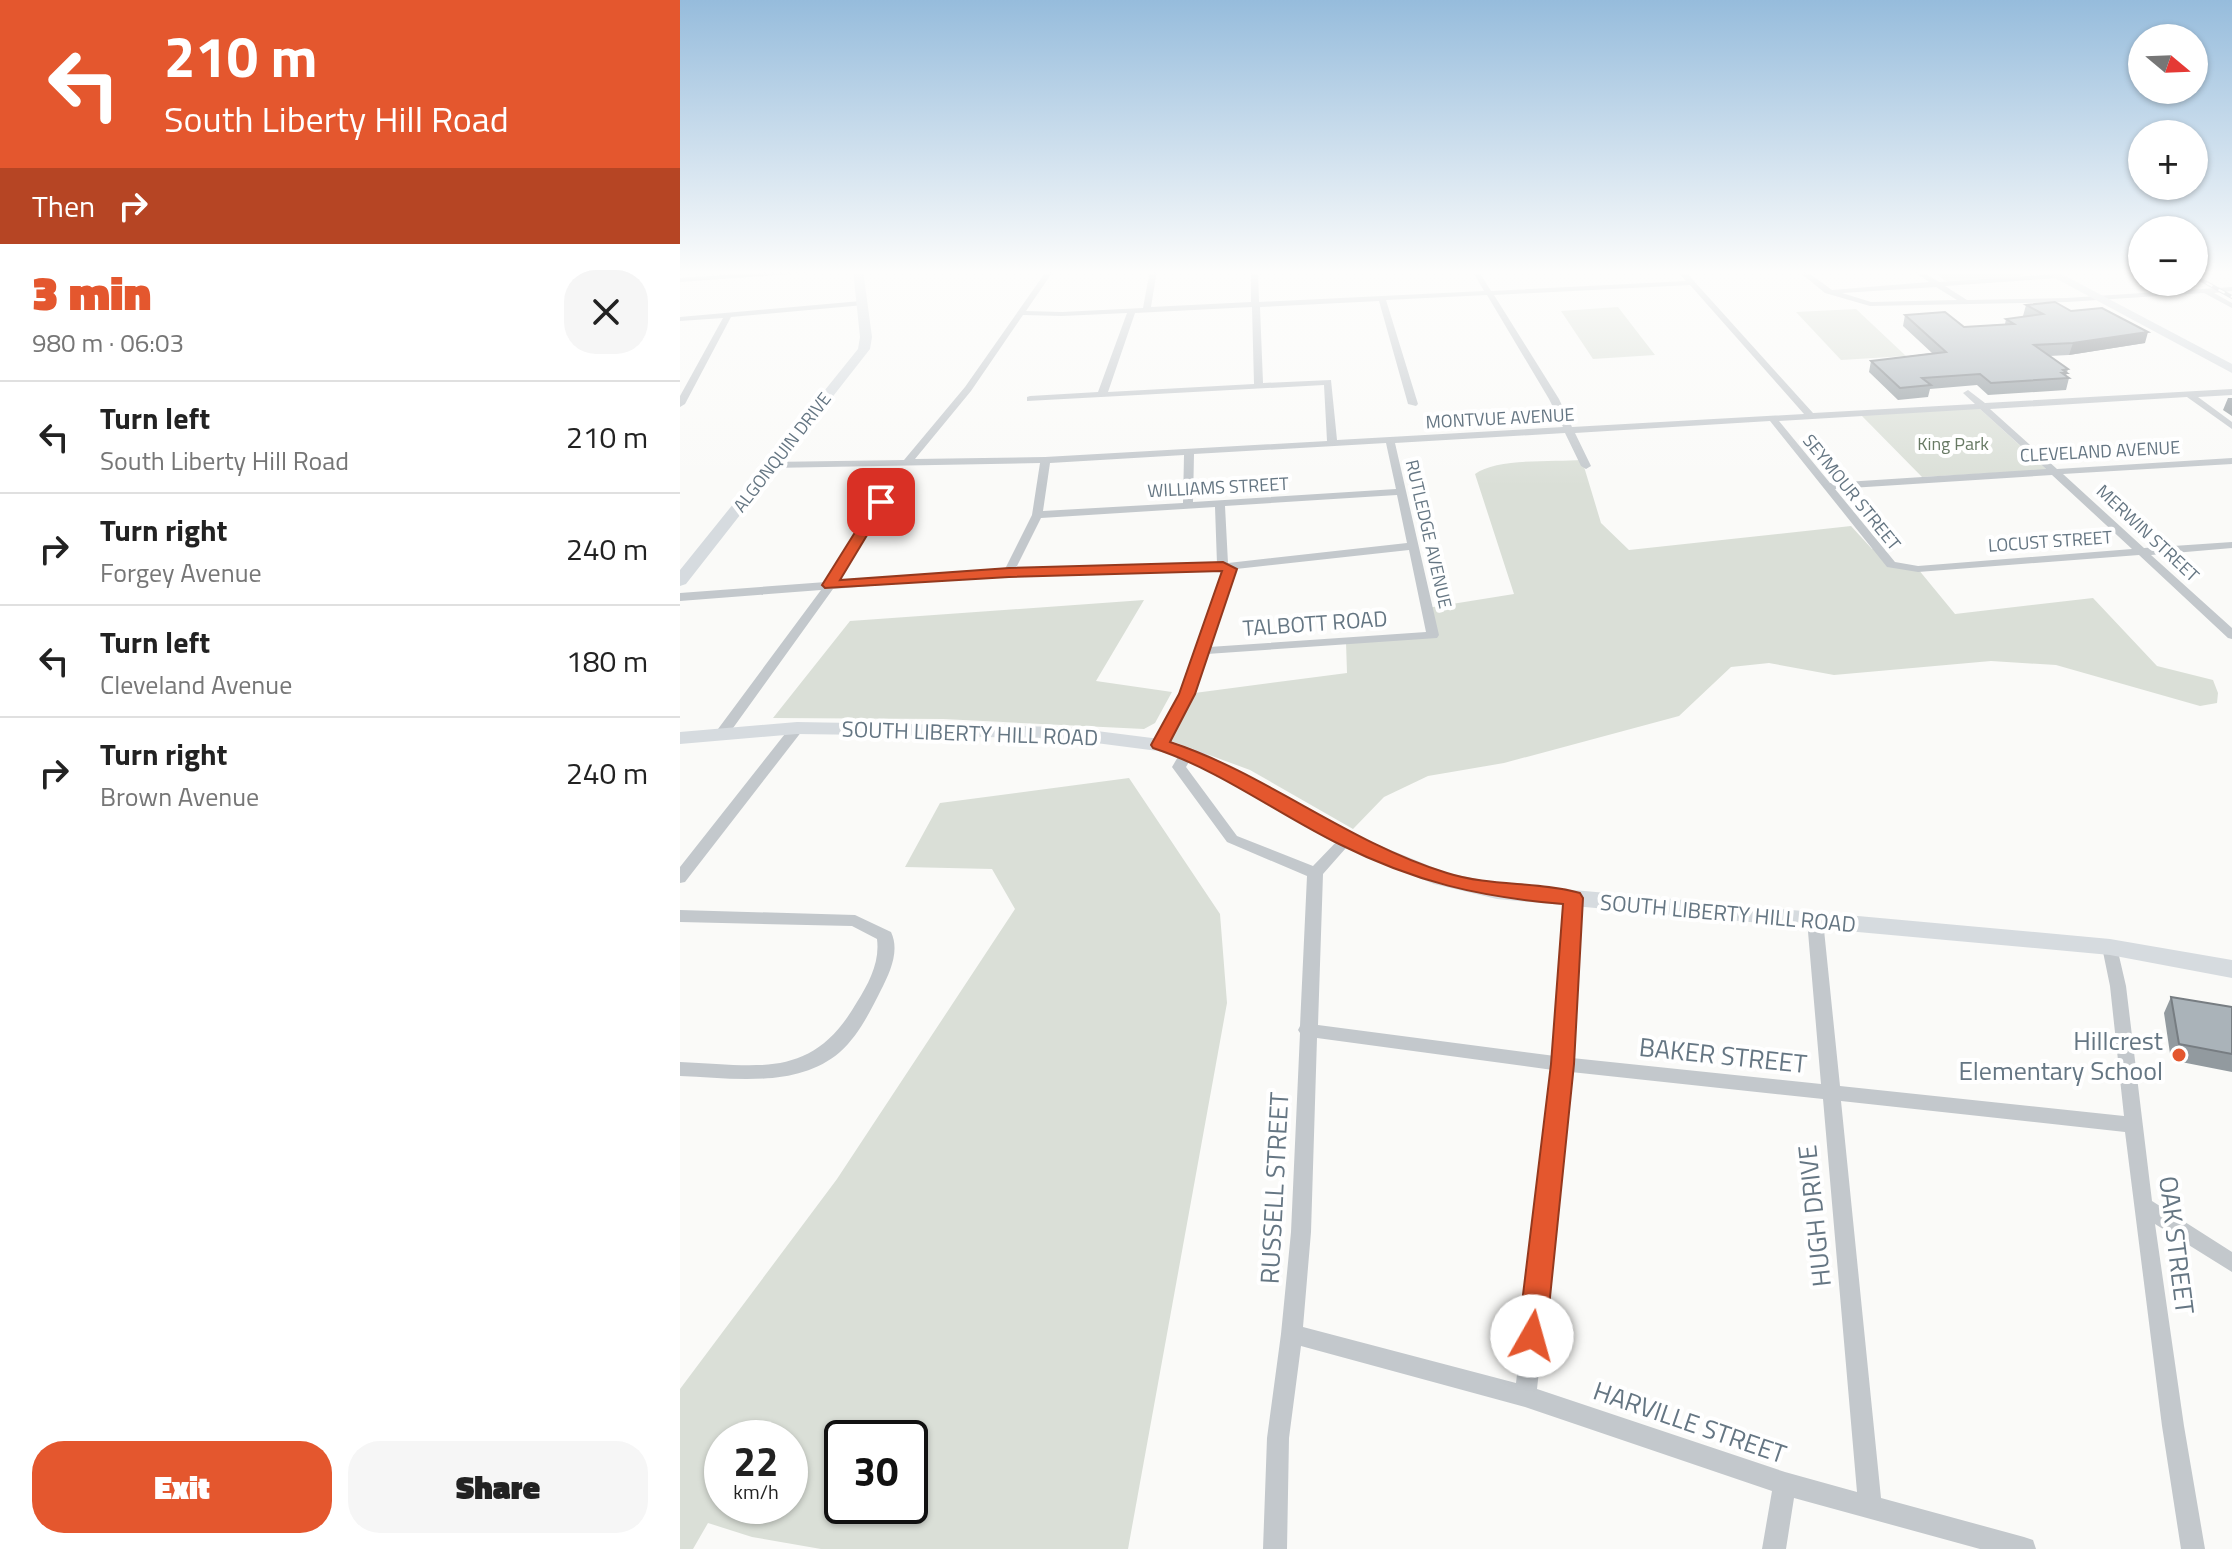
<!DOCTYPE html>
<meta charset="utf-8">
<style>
:root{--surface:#fff;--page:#f6f6f6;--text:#222;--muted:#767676;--line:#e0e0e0;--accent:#e4572e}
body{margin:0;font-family:"Titillium Web",sans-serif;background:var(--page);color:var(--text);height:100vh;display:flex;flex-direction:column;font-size:30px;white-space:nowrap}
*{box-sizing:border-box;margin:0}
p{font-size:26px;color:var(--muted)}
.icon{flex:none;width:44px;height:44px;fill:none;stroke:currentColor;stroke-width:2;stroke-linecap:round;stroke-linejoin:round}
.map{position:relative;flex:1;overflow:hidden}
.panel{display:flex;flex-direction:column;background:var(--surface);width:680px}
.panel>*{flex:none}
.hud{background:#e4572e;color:#fff;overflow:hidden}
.needle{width:52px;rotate:109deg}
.tools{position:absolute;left:1448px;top:24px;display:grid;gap:16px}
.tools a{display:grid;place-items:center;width:80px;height:80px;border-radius:50%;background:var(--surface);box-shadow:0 2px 6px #0004;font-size:40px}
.speed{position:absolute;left:24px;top:1420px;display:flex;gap:16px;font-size:40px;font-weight:700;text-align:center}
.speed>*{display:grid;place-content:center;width:104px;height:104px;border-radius:50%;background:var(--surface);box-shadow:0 2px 6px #0004;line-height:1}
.speed small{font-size:20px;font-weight:400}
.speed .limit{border:4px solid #111;border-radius:12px;background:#fff;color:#111}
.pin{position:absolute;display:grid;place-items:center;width:68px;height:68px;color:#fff;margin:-34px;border-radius:16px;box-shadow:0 4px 12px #0006}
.me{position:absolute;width:88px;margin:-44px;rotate:7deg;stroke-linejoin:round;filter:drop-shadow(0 0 6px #0008)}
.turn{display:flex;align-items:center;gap:28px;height:168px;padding:0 32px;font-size:36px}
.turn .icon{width:104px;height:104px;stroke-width:2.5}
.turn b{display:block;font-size:56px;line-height:68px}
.then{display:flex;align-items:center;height:76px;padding:0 32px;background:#0003;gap:16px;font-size:30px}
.round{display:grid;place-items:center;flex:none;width:84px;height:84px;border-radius:32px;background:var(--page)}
.overview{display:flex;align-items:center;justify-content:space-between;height:136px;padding:0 32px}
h1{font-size:48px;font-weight:800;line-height:60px;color:var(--accent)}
.action{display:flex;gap:16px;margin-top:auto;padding:16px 32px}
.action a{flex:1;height:92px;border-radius:32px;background:var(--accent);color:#fff;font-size:32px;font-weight:800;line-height:92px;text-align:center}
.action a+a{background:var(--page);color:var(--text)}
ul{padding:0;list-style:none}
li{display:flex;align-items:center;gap:24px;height:112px;padding:0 32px;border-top:2px solid var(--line)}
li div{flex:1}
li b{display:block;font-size:30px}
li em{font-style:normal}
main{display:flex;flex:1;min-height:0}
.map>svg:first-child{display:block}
</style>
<main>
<section class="panel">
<div class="hud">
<div class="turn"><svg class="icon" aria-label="left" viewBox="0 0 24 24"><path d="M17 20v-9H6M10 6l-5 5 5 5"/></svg><div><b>210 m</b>South Liberty Hill Road</div></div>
<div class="then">Then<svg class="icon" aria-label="right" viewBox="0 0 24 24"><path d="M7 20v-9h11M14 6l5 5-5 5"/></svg></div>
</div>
<div class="overview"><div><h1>3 min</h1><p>980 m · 06:03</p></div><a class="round"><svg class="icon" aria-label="close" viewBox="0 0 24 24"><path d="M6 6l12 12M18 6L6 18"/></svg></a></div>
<ul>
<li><svg class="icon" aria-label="left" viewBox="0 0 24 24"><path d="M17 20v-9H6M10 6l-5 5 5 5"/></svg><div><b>Turn left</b><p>South Liberty Hill Road</p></div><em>210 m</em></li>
<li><svg class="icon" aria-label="right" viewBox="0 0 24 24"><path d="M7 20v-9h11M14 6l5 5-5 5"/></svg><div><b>Turn right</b><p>Forgey Avenue</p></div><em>240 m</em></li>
<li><svg class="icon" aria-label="left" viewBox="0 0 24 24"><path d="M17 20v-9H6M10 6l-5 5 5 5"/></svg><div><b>Turn left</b><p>Cleveland Avenue</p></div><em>180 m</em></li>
<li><svg class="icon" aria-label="right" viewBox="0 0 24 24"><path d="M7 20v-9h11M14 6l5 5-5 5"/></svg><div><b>Turn right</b><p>Brown Avenue</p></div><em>240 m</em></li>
</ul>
<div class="action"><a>Exit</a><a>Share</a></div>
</section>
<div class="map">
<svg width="1552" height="1549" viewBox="0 0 1552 1549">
<rect width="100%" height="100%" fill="#fafaf8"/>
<path fill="#dadfd7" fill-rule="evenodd" d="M1250 270H1350L1351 271 1337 277 1266 281Z
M938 307 975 355 913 359 881 311Z
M1176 309 1226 356 1161 360 1116 312Z
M1299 408 1367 470 1242 477 1180 414Z
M902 460 921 523 949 550 1171 526 1192 549 1197 548 1211 565 1238 569 1275 614 1413 598 1477 666 1533 680 1538 693 1537 703 1520 706 1376 665 1311 661 1154 675 1089 663 1051 667 999 716 824 763 748 776 704 797 673 829 570 770 483 738 507 694 667 673 666 642 753 635 747 608 834 594 795 474C816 458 874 462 902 460Z
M464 600 416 681 492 692 475 723 464 729 263 719 93 718 170 621Z
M449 778 540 914 547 1003 448 1549H141L72 1537 28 1523 13 1549H0V1389L157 1179 335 909 312 869 225 867 260 803ZM110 1438V1506H42V1438ZM230 1438V1506H162V1438Z"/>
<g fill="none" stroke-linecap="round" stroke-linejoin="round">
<path fill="#c3c8cc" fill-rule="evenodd" d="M115 270H143L139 272 0 282V278Z
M367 270H374L346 311 382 312 463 308 470 270H477L471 307 571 302V270H578L579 302 804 291 792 270H798L811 291 1006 281 996 270H1004L1133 413 1295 404 1283 393 1288 390 1305 403 1552 389V395L1518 397 1552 422V429L1507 397 1310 409 1377 469 1552 458V464L1383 474 1464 548 1552 542V548L1471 555 1552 628V639L1548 638 1459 555 1238 572 1207 567 1090 421 895 433 911 466 906 469 901 466 885 433 715 443 759 635 757 638 527 654 513 694 487 745 480 749 473 745 501 694 544 571 329 575 153 589 48 735H38L36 732 38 729 141 590 0 601V593L146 582 196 502 201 499 206 502 158 582 325 569 352 515 360 463 90 468 85 465 90 462 224 460 285 387ZM1010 285 1124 414 892 427 879 399 814 295ZM807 295 869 399 883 427 657 440 651 380 583 383 580 307 699 301 728 404 736 406 738 404 706 300ZM572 307 574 384 428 392 455 313ZM447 313 418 392 350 396 347 397V401L644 385 647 441 365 457 235 459 291 391 343 315 382 316ZM1300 409 1366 469 1150 483 1099 421ZM706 443 716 489 513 502 514 454ZM504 455 503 503 363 511 370 463ZM1372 475 1452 549 1238 566 1215 562 1155 489ZM717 495 727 543 548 563 545 506ZM535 507 537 564 336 568 361 518ZM729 550 746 632 529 647 556 569Z
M1117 270H1125L1152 290 1249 282 1232 270H1239L1259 282 1378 274 1382 276 1378 278 1265 286 1287 300 1387 298 1552 287V291L1534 293 1552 303V308L1524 293 1387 302 1190 306 1145 293ZM1256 287 1277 300 1191 302 1162 293Z
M181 301H184V305L51 317 5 404 0 407V396L43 318 0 321V317Z
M117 724 122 725 124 728 122 731 5 882 0 883V867L112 725Z
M507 749 514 753 506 767 557 836 633 866 661 837H671L673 840 643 874 638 1025 875 1056 885 898 887 894H899L901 898 892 1058 1141 1084 1127 920 1129 916H1141L1143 920 1160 1086 1444 1116 1430 986 1422 947 1424 943H1436L1446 986 1472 1201 1552 1252V1272L1475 1224 1504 1426 1525 1549H1501L1482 1426 1445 1132 1161 1101 1201 1498 1344 1537 1353 1540 1356 1549H1300L1114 1498 1106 1549H1082L1092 1491 845 1407 621 1346 609 1438 607 1549H583L587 1438 601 1334 611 1232 620 1033 618 1030 620 1026 627 876 547 842 492 767 502 750ZM637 1038 873 1070 836 1383 623 1327 631 1232ZM891 1072 1143 1099 1177 1492 1105 1472 857 1389Z
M0 910 175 915 211 932C220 951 210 972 201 990 190 1012 178 1036 160 1052 117 1089 52 1078 0 1076V1062C78 1065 132 1081 177 1002 189 983 200 962 197 939L172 926 0 922Z"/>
<path fill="#d6dbdf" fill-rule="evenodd" d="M173 270H183L192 337 190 349 6 584 0 586V570L178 349 180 337Z
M117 722 385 727 480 739 523 752 674 835 767 873 817 883 1430 939 1552 960V978L1430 955 817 899 754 884 658 845 509 760 478 751 385 739 260 736 117 734 0 744V732Z"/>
<path fill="#d6dbdf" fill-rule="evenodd" d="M1360 270H1374L1552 364V373Z"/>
<defs>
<path id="rail" d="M1514 276 1552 297"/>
</defs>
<use href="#rail" stroke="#a2aab0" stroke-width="4"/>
<use href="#rail" stroke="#fff" stroke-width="2" stroke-dasharray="7" stroke-linecap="butt"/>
</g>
<path fill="#929a9f" d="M1346 305 1391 311 1465 343 1389 355 1369 356 1388 369 1386 376 1389 378 1386 390 1308 395 1297 385 1250 389 1248 397 1218 400 1189 372 1191 361 1252 353 1223 326 1225 315 1284 327 1325 324 1326 319 1345 317 1343 316Z
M1548 398H1552V416L1543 410Z
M1491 997 1552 1007V1072L1491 1060 1484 1013Z"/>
<path fill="#777d82" d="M1468 332 1465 343 1389 355 1393 343Z"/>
<path fill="#aab3b9" stroke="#777d82" stroke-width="2" d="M1375 302 1391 311 1422 308 1468 332 1393 343 1354 345 1388 369 1383 370 1387 373H1382L1389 378 1311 383 1300 374 1242 378 1251 385 1220 388 1191 361 1266 352 1225 315 1265 312 1284 327 1334 324 1326 319 1363 314 1346 305Z
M1491 997 1552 1007V1054L1499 1044Z"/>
<linearGradient id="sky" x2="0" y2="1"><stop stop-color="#96bcdc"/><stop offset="0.56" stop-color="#fdfdfc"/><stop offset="1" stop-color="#fdfdfc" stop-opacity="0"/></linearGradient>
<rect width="1552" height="486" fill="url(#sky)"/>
<path fill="#e4572e" stroke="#94391e" stroke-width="2" d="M201 498 207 502 160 580 329 568 543 562 557 569 515 694 490 742C585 773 667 842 767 873 811 887 857 881 900 893L903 898 894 1064 866 1336 862 1345 852 1349 842 1345 838 1336 871 1064 883 904C799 897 735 882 659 844 596 813 540 770 473 748L471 745 499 694 542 571 329 577 145 588 142 585 194 502Z"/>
<circle fill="#e4572e" stroke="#fff" stroke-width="3" cx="1499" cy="1055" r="8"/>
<g text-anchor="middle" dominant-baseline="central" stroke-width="8" stroke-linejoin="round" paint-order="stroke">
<g font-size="18" fill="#657683" stroke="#fff">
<text transform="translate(820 418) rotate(-3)">MONTVUE AVENUE</text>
<text transform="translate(1420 451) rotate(-3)">CLEVELAND AVENUE</text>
<text transform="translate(102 452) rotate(-52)">ALGONQUIN DRIVE</text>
<text transform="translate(538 487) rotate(-3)">WILLIAMS STREET</text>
<text transform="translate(1172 492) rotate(51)">SEYMOUR STREET</text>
<text transform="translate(1468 533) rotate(43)">MERWIN STREET</text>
<text transform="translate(749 534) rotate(77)">RUTLEDGE AVENUE</text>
<text transform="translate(1370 541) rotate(-4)">LOCUST STREET</text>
</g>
<g font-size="18" fill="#687a64" stroke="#fff">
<text x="1273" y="443">King Park</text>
</g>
<g font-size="22" fill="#657683" stroke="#fff">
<text transform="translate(635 623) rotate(-4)">TALBOTT ROAD</text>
<text transform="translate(290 733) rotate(2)">SOUTH LIBERTY HILL ROAD</text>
<text transform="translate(1048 913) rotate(5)">SOUTH LIBERTY HILL ROAD</text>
</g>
<g font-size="26" fill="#657683" stroke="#fff" text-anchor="end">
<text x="1483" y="1040">Hillcrest<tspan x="1483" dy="30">Elementary School</tspan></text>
</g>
<g font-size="26" fill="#657683" stroke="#fff">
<text transform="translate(1043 1055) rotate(6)">BAKER STREET</text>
<text transform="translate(594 1188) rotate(-87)">RUSSELL STREET</text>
<text transform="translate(1134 1216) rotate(-96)">HUGH DRIVE</text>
<text transform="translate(1497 1245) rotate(83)">OAK STREET</text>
<text transform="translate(1010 1422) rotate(19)">HARVILLE STREET</text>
</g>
</g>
</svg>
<div class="tools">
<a><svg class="needle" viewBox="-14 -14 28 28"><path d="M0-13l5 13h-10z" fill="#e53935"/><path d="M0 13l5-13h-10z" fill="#767676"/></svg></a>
<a>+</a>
<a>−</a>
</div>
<div class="speed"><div>22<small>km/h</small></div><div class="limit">30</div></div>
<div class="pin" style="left:201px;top:502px;background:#d93025"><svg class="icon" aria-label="arrive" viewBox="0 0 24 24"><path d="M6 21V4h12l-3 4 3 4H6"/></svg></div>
<svg class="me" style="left:852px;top:1336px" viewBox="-20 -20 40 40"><circle r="19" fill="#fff"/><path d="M0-13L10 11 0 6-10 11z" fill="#e4572e"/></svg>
</div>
</main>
